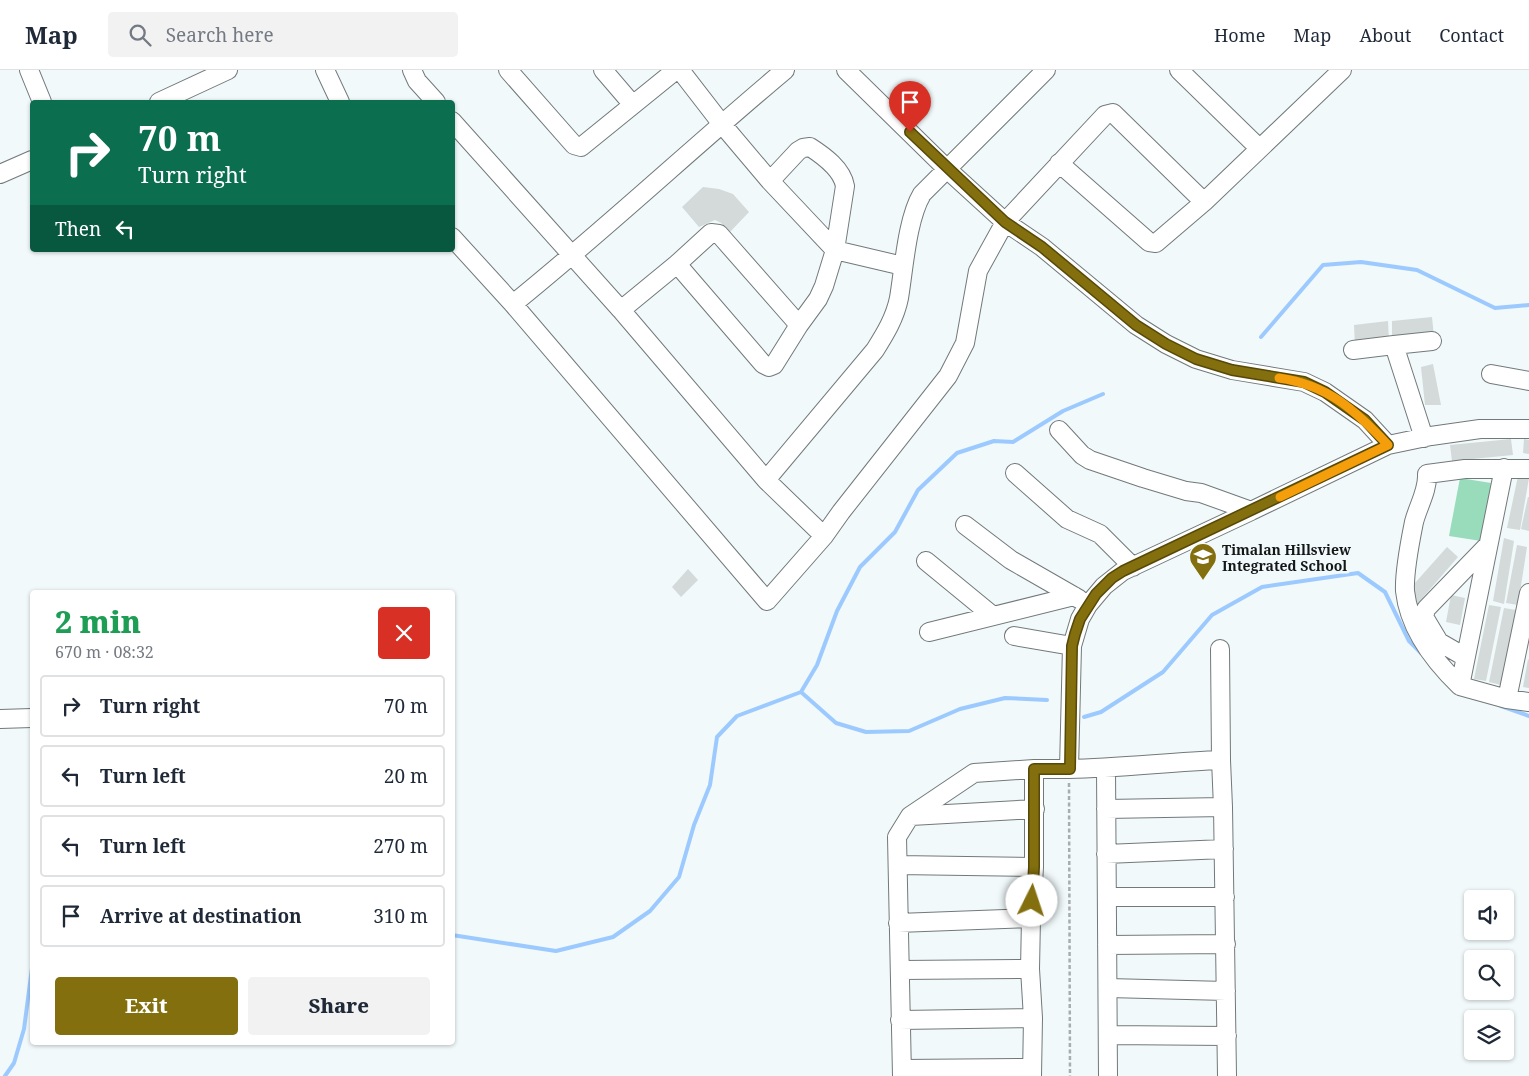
<!DOCTYPE html>
<meta charset="utf-8">
<style>
:root{--surface:#fff;--page:#f2f2f3;--text:#1f2937;--muted:#747a83;--line:#e0e1e3;--accent:#836f0d}
body{margin:0;font-family:"Noto Serif",serif;background:var(--page);color:var(--text);height:100vh;display:flex;flex-direction:column;font-size:19px;white-space:nowrap}
*{box-sizing:border-box;margin:0}
p{font-size:16px;color:var(--muted)}
.icon{flex:none;width:28px;height:28px;fill:none;stroke:currentColor;stroke-width:2;stroke-linecap:round;stroke-linejoin:round}
.map{position:relative;flex:1;overflow:hidden}
.panel{position:absolute;left:30px;top:520px;width:425px;height:455px;display:flex;flex-direction:column;background:var(--surface);border-radius:5px;box-shadow:0 1px 4px #0004}
.panel>*{flex:none}
.guide{position:absolute;left:30px;top:30px;width:425px;height:152px;border-radius:5px;box-shadow:0 1px 4px #0004;background:#0b6e4f;color:#fff;overflow:hidden}
.controls{position:absolute;left:1464px;top:820px;display:grid;gap:10px}
.controls a{display:grid;place-items:center;width:50px;height:50px;border-radius:5px;background:var(--surface);box-shadow:0 1px 4px #0004;font-size:25px}
.pin{position:absolute;display:grid;place-items:center;width:42px;height:42px;color:#fff;margin:-51px -21px;border-radius:50% 50% 50% 0;rotate:-45deg;box-shadow:0 0 5px #0007}
.pin .icon{rotate:45deg}
.me{position:absolute;width:55px;margin:-28px;rotate:4deg;stroke-linejoin:round;filter:drop-shadow(0 0 4px #0008)}
.turn{display:flex;align-items:center;gap:18px;height:105px;padding:0 25px;font-size:22px}
.turn .icon{width:65px;height:65px;stroke-width:2.5}
.turn b{display:block;font-size:35px;line-height:42px}
.then{display:flex;align-items:center;height:48px;padding:0 25px;background:#0003;gap:10px;font-size:19px}
.round{display:grid;place-items:center;flex:none;width:52px;height:52px;border-radius:5px;background:var(--page)}
.headline{display:flex;align-items:center;justify-content:space-between;height:85px;padding:0 25px}
h1{font-size:30px;font-weight:800;line-height:38px;color:#1e9e55}
.primary-button{display:flex;gap:10px;margin-top:auto;padding:10px 25px}
.primary-button a{flex:1;height:58px;border-radius:5px;background:var(--accent);color:#fff;font-size:20px;font-weight:800;line-height:58px;text-align:center}
.primary-button a+a{background:var(--page);color:var(--text)}
ul{padding:0;list-style:none}
li{display:flex;align-items:center;gap:15px;height:62px;margin:0 10px 8px;padding:0 15px;border:2px solid var(--line);border-radius:5px}
li div{flex:1}
li b{display:block;font-size:19px}
li em{font-style:normal}
header{display:flex;align-items:center;gap:30px;box-sizing:border-box;height:70px;padding:0 25px;background:var(--surface);border-bottom:1px solid var(--line)}
header strong{font-size:24px}
nav{display:flex;gap:28px;margin-inline-start:auto;font-size:18px}
.search{width:350px;height:45px;background:var(--page);display:flex;align-items:center;gap:12px;box-sizing:border-box;padding:0 18px;border-radius:5px;color:var(--muted);font-size:19px}
.map>svg:first-child{display:block}
</style>
<header>
<strong>Map</strong>
<div class="search"><svg class="icon" aria-label="search" viewBox="0 0 24 24"><circle cx="10" cy="10" r="6"/><path d="M15 15l6 6"/></svg>Search here</div>
<nav><a>Home</a><a>Map</a><a>About</a><a>Contact</a></nav>
</header>
<div class="map">
<svg width="1529" height="1006" viewBox="0 0 1529 1006">
<rect width="100%" height="100%" fill="#f1f9fa"/>
<path fill="#98dcbb" d="M1460 408 1491 413 1481 471 1449 466Z"/>
<g fill="none" stroke-linecap="round" stroke-linejoin="round">
<path stroke="#9ccaff" stroke-width="4" d="M1261 267 1323 195 1361 192 1417 200 1495 238 1529 235
M801 622 836 653 866 662 909 661 960 639 1005 628 1047 630
M1501 636 1529 646
M1084 647 1101 642 1163 602 1212 545 1262 517 1358 503 1385 522 1409 571 1421 583
M452 865 556 881 613 867 650 841 679 807 694 755 710 715 717 667 737 646 801 622 817 595 837 541 860 497 895 462 918 420 957 383 994 371 1013 372 1063 341 1103 324
M5 1006 14 993 24 959 32 898"/>
</g>
<path fill="#d3dad9" d="M703 117 719 119 733 124 749 142 730 162 721 153 715 150 699 157 682 137Z
M1432 247 1434 267 1392 272V251Z
M1388 251 1389 272 1355 276 1354 255Z
M1433 294 1441 335H1425L1421 297Z
M1511 369 1513 385 1452 391 1450 375Z
M1524 369 1529 370V384L1523 383Z
M1518 406 1529 408 1520 460 1507 458Z
M1528 427H1529V461L1521 459Z
M1504 468 1514 471 1504 534 1493 531Z
M1517 475 1527 477 1518 535 1506 533Z
M1447 477 1458 487 1418 533 1406 523Z
M688 499 698 510 681 527 672 517Z
M1451 525 1465 528 1460 555 1446 552Z
M1489 535 1501 537 1486 611 1474 609Z
M1504 538 1516 540 1501 615 1489 612Z
M1528 589 1529 590V618L1523 617Z"/>
<g fill="none" stroke-linecap="round" stroke-linejoin="round">
<defs>
<path id="minor" d="M29 0 42 32
M325 0 340 32
M412 0 417 11 436 32
M508 0 574 75 581 77 676 0
M603 0 633 35
M680 0 721 53 770 111 835 180 903 196
M846 0 948 100 1005 152 1042 177 1136 255 1166 274 1196 289 1232 300 1304 312 1325 322 1365 350 1388 375
M1179 0 1259 78
M159 32 228 0
M452 51 621 240 766 410 824 466
M1059 93 1149 172 1156 173 1204 132 1342 0
M0 104 32 90
M452 167 513 234 767 531 824 466 841 442 948 306 965 273 978 201 1005 152 1105 45 1113 43 1204 132
M677 194 763 294 769 297 774 295 799 255 818 229 824 216 835 180 845 116C842 99 824 86 810 77L803 78 798 81 770 111
M513 234C606 159 693 77 785 0
M621 240 677 194 711 163 719 164 799 255
M1394 275 1432 271
M1353 280 1394 275 1424 368
M1491 304 1529 311
M1059 360 1082 385 1090 390 1143 408 1186 421 1201 423 1251 441 1388 375 1431 366 1480 359H1529
M1504 398 1460 616 1507 629 1529 632
M1015 403 1067 449 1100 464 1133 497
M766 410 875 280C885 264 895 248 899 228 904 198 907 149 922 124L1046 0
M965 455 1011 490 1079 529
M926 491 993 546
M929 562 1074 526
M1014 566 1072 576
M1220 579 1221 690
M1465 587 1439 572 1424 547 1426 539 1488 475
M1460 616C1434 591 1409 558 1405 521 1404 501 1410 472 1414 452 1418 436 1428 421 1427 404L1465 399H1529
M1507 629 1529 523
M0 649 32 648
M1106 698 1108 1006
M1069 699C1120 698 1170 692 1221 690L1223 737 1227 1006
M1106 739 1223 737
M911 746 1035 739
M1106 784 1224 779
M898 795 1034 797
M1107 827H1225
M898 853 1031 848
M1107 875 1226 874
M901 900 1030 899
M1108 918 1226 921
M900 950 1033 948
M1108 965 1227 966
M902 999 1032 998
M902 1006 897 767 910 746 974 703 1034 699H1069L1072 576 1080 549 1088 535 1104 516 1123 501 1251 441
M1032 1006 1033 948 1030 899 1031 848 1034 797V699"/>
</defs>
<use href="#minor" stroke="#72797a" stroke-width="20"/>
<path stroke="#a8aeaf" stroke-width="2.5" stroke-dasharray="4 2.5" stroke-linecap="butt" d="M1069 713 1070 1006"/>
<use href="#minor" stroke="#fff" stroke-width="18"/>
</g>
<g fill="none" stroke-linecap="round" stroke-linejoin="round">
<defs>
<path id="route" d="M910 62 1005 152 1042 177 1136 255 1166 274 1196 289 1232 300 1304 312 1325 322 1365 350 1388 375 1123 501 1112 508 1096 524 1080 549 1075 564 1072 576 1070 699H1034V797L1032 831"/>
</defs>
<use href="#route" stroke="#554808" stroke-width="12"/>
<use href="#route" stroke="#836f0d" stroke-width="9"/>
<path stroke="#f59e0b" stroke-width="9" d="M1279 308C1328 315 1355 340 1388 375L1280 427"/>
</g>
<defs>
<symbol id="school-pin" viewBox="-11 -11 22 30"><path d="M0 17L-7.5 6A9.5 9.5 0 1 1 7.5 6Z" fill="#836f0d" stroke="#f1f9fa"/><path d="M0-5L7-2L0 1L-7-2ZM-4 1L0 2.5L4 1V4Q0 6-4 4Z" fill="#fff"/></symbol>
</defs>
<g fill-rule="evenodd">
<use href="#school-pin" x="1187" y="471" width="32" height="43"/>
</g>
<g text-anchor="middle" dominant-baseline="central" stroke-width="5" stroke-linejoin="round" paint-order="stroke">
<g font-size="14" font-weight="bold" fill="#141717" stroke="#f1f9fa" text-anchor="start">
<text x="1222" y="479">Timalan Hillsview<tspan x="1222" dy="16">Integrated School</tspan></text>
</g>
</g>
</svg>
<div class="controls">
<a><svg class="icon" aria-label="sound" viewBox="0 0 24 24"><path d="M4 9h4l5-4v14l-5-4H4zM17 9q2 3 0 6"/></svg></a>
<a><svg class="icon" aria-label="search" viewBox="0 0 24 24"><circle cx="10" cy="10" r="6"/><path d="M15 15l6 6"/></svg></a>
<a><svg class="icon" aria-label="layers" viewBox="0 0 24 24"><path d="M12 4l9 5-9 5-9-5zM3 14l9 5 9-5"/></svg></a>
</div>
<div class="pin" style="left:910px;top:62px;background:#d93025"><svg class="icon" aria-label="arrive" viewBox="0 0 24 24"><path d="M6 21V4h12l-3 4 3 4H6"/></svg></div>
<svg class="me" style="left:1032px;top:831px" viewBox="-20 -20 40 40"><circle r="19" fill="#fff"/><path d="M0-13L10 11 0 6-10 11z" fill="#836f0d"/></svg>
<div class="guide">
<div class="turn"><svg class="icon" aria-label="right" viewBox="0 0 24 24"><path d="M7 20v-9h11M14 6l5 5-5 5"/></svg><div><b>70 m</b>Turn right</div></div>
<div class="then">Then<svg class="icon" aria-label="left" viewBox="0 0 24 24"><path d="M17 20v-9H6M10 6l-5 5 5 5"/></svg></div>
</div>
<section class="panel">
<div class="headline"><div><h1>2 min</h1><p>670 m · 08:32</p></div><a class="round" style="background:#d93025;color:#fff"><svg class="icon" aria-label="close" viewBox="0 0 24 24"><path d="M6 6l12 12M18 6L6 18"/></svg></a></div>
<ul>
<li><svg class="icon" aria-label="right" viewBox="0 0 24 24"><path d="M7 20v-9h11M14 6l5 5-5 5"/></svg><div><b>Turn right</b></div><em>70 m</em></li>
<li><svg class="icon" aria-label="left" viewBox="0 0 24 24"><path d="M17 20v-9H6M10 6l-5 5 5 5"/></svg><div><b>Turn left</b></div><em>20 m</em></li>
<li><svg class="icon" aria-label="left" viewBox="0 0 24 24"><path d="M17 20v-9H6M10 6l-5 5 5 5"/></svg><div><b>Turn left</b></div><em>270 m</em></li>
<li><svg class="icon" aria-label="arrive" viewBox="0 0 24 24"><path d="M6 21V4h12l-3 4 3 4H6"/></svg><div><b>Arrive at destination</b></div><em>310 m</em></li>
</ul>
<div class="primary-button"><a>Exit</a><a>Share</a></div>
</section>
</div>
